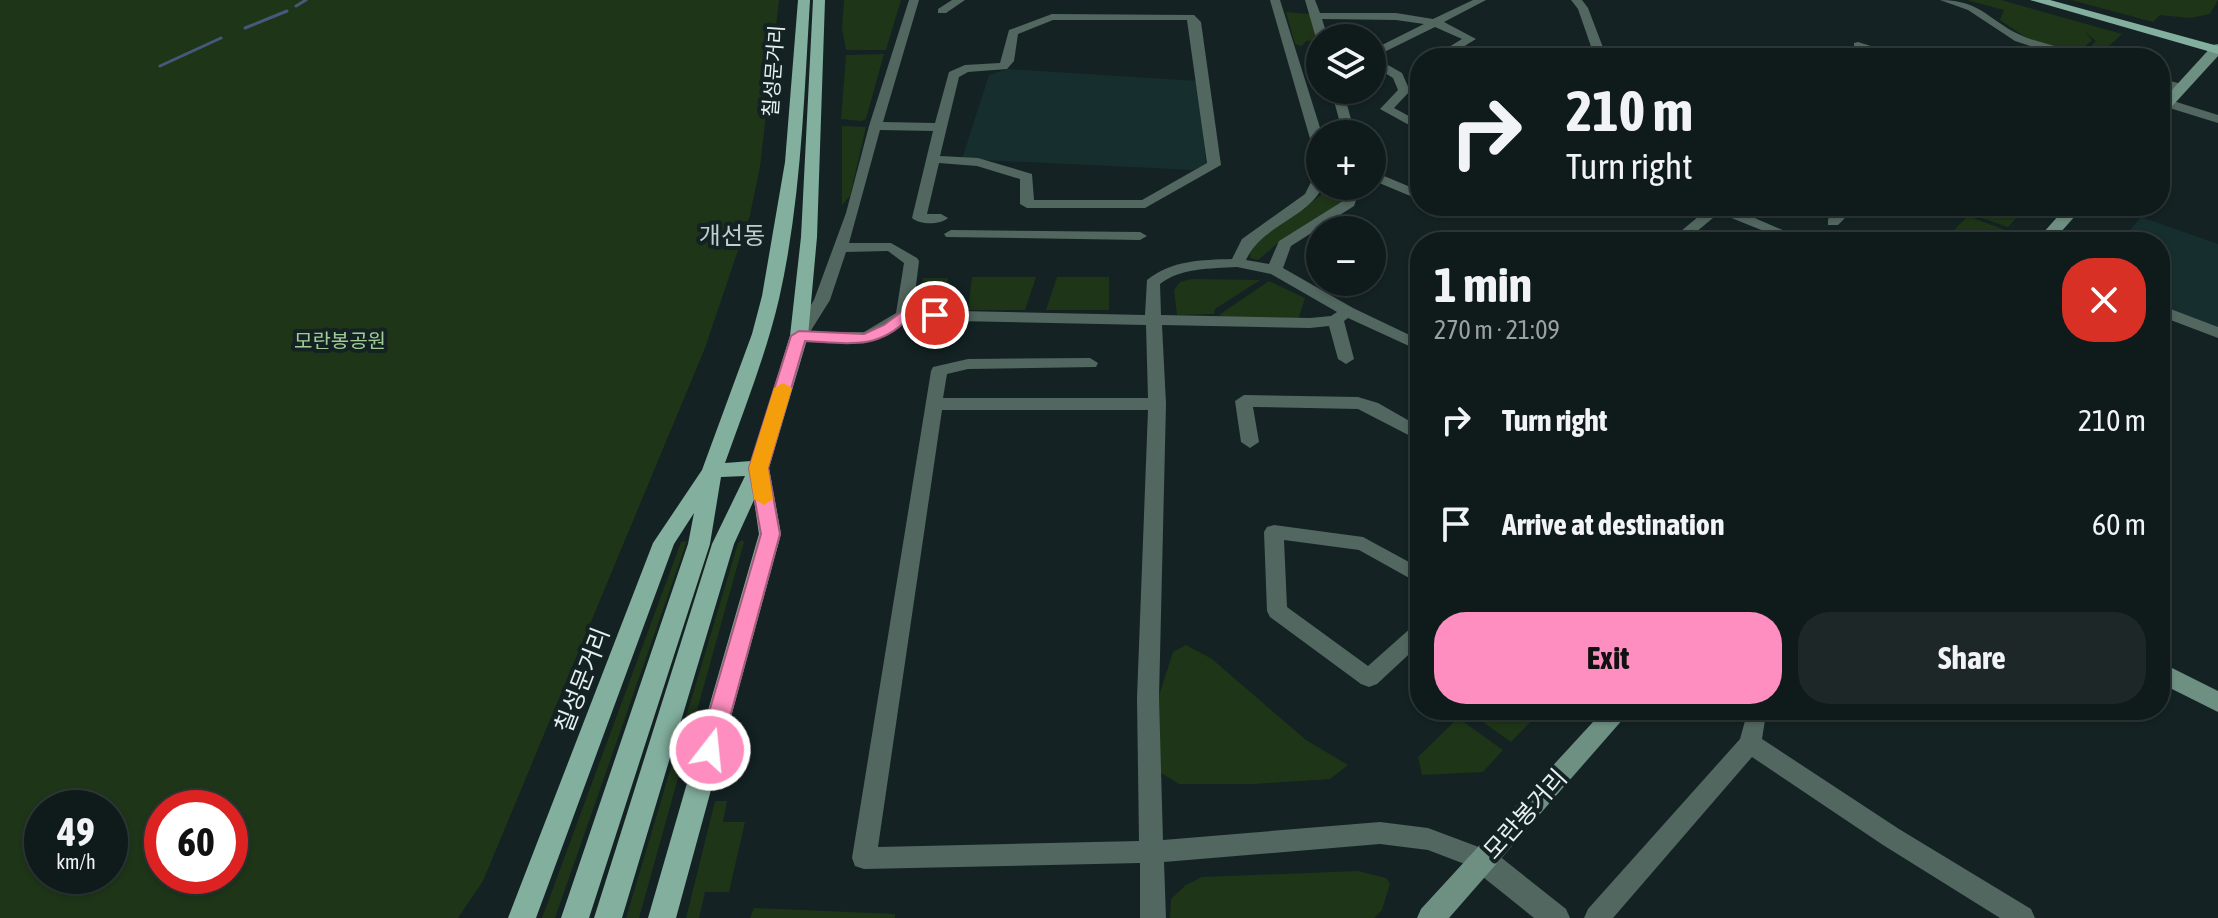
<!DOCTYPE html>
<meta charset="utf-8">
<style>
:root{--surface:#0f1a1a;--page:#1d2727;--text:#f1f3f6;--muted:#9ba1a2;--line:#2f3839;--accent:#fd8ebf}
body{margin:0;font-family:"Asap Condensed","Noto Sans KR",sans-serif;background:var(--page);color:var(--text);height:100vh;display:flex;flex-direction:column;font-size:30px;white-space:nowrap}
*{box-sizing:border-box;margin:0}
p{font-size:26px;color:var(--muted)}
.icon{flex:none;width:44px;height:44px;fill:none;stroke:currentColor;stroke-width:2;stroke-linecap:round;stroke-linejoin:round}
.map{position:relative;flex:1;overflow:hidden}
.details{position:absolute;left:1410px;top:232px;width:760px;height:488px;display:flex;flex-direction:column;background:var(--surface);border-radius:32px;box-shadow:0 2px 6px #0004,0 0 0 2px var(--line)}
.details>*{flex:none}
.top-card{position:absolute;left:1410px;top:48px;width:760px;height:168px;border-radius:32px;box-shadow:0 2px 6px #0004,0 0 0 2px var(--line);background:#0f1a1a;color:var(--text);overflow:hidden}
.tools{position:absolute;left:1306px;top:24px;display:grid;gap:16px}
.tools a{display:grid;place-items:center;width:80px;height:80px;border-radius:50%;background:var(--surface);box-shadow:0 2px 6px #0004,0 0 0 2px var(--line);font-size:40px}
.speed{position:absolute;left:24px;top:790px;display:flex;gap:16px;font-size:40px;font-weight:700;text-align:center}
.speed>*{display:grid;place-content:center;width:104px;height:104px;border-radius:50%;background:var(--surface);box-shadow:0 2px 6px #0004,0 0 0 2px var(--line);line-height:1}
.speed small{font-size:20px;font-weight:400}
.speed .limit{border:12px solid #d22;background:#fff;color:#111}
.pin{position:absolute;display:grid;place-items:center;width:68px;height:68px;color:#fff;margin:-34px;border:4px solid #fff;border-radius:50%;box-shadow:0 2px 8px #0007}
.me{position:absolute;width:88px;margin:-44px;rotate:16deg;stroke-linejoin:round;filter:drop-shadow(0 0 6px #0008)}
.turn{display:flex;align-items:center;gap:28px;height:168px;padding:0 24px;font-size:36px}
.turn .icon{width:104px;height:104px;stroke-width:2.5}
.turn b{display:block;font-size:56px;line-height:68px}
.round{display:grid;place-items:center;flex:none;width:84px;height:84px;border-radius:32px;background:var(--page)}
.head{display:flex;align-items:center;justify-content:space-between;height:136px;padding:0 24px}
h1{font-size:48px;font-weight:700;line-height:60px}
.cta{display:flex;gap:16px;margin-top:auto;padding:16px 24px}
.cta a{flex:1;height:92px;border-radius:32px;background:var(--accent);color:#111;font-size:32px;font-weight:700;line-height:92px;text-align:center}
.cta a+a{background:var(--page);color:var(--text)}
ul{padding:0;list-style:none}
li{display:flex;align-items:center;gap:24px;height:104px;padding:0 24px}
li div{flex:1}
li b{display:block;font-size:30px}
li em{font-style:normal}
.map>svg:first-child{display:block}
</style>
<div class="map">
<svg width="2218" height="918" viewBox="0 0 2218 918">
<rect width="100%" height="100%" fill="#142223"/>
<path fill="#172e2f" d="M1008 69 1198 81 1206 164 1194 170 962 159 989 75Z
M2141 217 2218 244V328L2160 306V242H2120Z"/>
<path fill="#1e3518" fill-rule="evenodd" d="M0 0H779L760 167 750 215 705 348 483 881 458 918H0ZM42 808H110V876H42ZM162 808H230V876H162Z
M844 0H901L886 50H846L842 29Z
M1967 0H2001L2122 34 2097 57 2084 53 2096 41 2084 31 2092 40 2079 52H2074L2028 39 2000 20 2004 10Z
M2071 0H2218L2210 14 2190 18 2160 15 2153 22Z
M1286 12 1310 14 1319 40 1306 41 1302 46 1295 44Z
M884 54 866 119 861 121 841 119 846 55Z
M842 126 866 127 850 196 842 205Z
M1326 186H1343L1346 200 1284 238 1258 260 1250 258 1251 245 1320 196Z
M1978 206H2028L2008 227 1970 214Z
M1968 216 2005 230 1994 242H1983L1953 231Z
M972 277H1036L1025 310H968Z
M1057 277H1109V310H1046Z
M923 278H948L943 308H917Z
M1187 280 1193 279 1260 280 1215 309 1214 314 1177 315 1174 290 1180 282Z
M1269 281 1305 298 1298 320 1230 321 1219 315Z
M742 540 744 542 639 918H626L738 543Z
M687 541 555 918H542L681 542Z
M1186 645 1212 659 1306 740 1348 765 1330 779 1255 784H1179L1158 771 1157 702 1173 652Z
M1466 710H1542L1511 742Z
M1458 718 1503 750 1483 772 1422 775 1418 757Z
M715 801H727L723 822H745L729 892H705L699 918H686Z
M1358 871 1386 878 1390 884 1382 910 1374 918H1170L1171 899 1186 885 1202 877Z
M754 908 895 914V918H750Z"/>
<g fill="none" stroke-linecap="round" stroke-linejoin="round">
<path stroke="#45597b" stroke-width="3" d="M296 6 306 0
M245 28 287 11
M160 66 221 38"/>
<path fill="#52675f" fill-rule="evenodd" d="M909 0H919L883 122 935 123 949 72 965 65 1000 63 1009 30 1052 14 1194 15 1201 22 1221 165 1145 208H1027L1020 204V179L977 166 939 163 927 214H941L948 218C940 225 920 225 912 218L933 131 880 130 849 243H891L917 258 919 261 913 310 1145 315 1147 280C1172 260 1201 260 1232 259L1242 239 1305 194 1315 174 1320 173V186H1323C1307 219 1262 225 1246 260L1269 264 1279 241 1343 201 1347 186H1361L1354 206 1291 246 1283 268 1353 308 1420 340V351L1348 318 1344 321 1354 359 1346 364 1338 359 1329 326 1310 328 1162 325 1166 404 1159 698 1163 840 1380 822 1428 828 1492 852 1495 860 1492 868 1483 871 1428 850 1380 844 1164 862 1166 918H1140V863L864 869 855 866 852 858 931 371 933 367 968 359 1090 358 1098 363 1096 367 968 369 947 374 943 398H1148L1146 325 908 320C879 343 851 344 815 342 806 341 798 342 791 336L814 300 846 213 869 126ZM1053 20H1187L1207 163 1142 200H1034L1032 174 978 158 940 156 959 77 968 72 1007 69 1014 61 1018 34ZM888 251 904 263 896 313 864 332H810L830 300 846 252ZM1237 267 1271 274 1337 312 1331 316 1310 318 1161 315 1160 284C1182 267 1210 269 1237 267ZM942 410H1148L1137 698 1139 841 878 847Z
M952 0H965L946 13H938V9Z
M1270 0H1280L1322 134 1320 153 1313 149Z
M1305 0H1315L1320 13H1396L1433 19 1473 0H1486L1444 22 1476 39 1445 58H1431L1462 39 1435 27 1374 57 1402 73 1410 91 1394 108 1420 122V131L1380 109 1398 90 1393 78 1372 65V50L1424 24 1396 20 1322 19 1328 38H1320V41L1316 38Z
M1571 0H1582L1588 8 1607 58H1595L1578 9Z
M1940 0C1983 0 1990 23 2025 37 2044 45 2069 47 2085 58H2067L2015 41 1968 10Z
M1858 42 1903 56 1905 58H1887L1854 47V43Z
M2160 78 2185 85 2187 88 2181 92 2160 86Z
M1331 90H1343L1355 134H1343Z
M2167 99 2218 115V123L2163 106 2161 103Z
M1372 171 1420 191V200L1372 180Z
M1711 206H1727L1801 238 1799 241H1789L1719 213 1684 242H1668Z
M1842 206H1857L1838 225H1828V219Z
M951 230 1140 232 1147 236 1140 240 946 237 944 234Z
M1523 234 1537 242H1510Z
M2160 305 2218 327V338L2160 316Z
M1244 395 1358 397 1378 403 1420 427V441L1358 409 1253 407 1259 442 1250 448 1241 442 1235 401Z
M1274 525 1363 537 1420 568V584L1359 550 1284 540 1287 607 1368 666 1413 626 1420 624V644L1377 684 1369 687 1361 684 1270 617 1267 611 1264 532 1267 527Z
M1748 710H1772L1765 720 1762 739 1899 829 2031 909 2035 918H2000L1883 845 1752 757 1613 918H1584L1588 909 1740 739Z"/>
<path fill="#52675f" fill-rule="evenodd" d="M1483 848 1493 851 1566 909 1570 918H1534L1473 869 1470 860 1473 851Z"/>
<path fill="#6e9083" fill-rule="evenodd" d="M2218 44V56L2165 114 2160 115V103L2213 45Z
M2067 206H2084L2052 242H2035Z
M2160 662 2218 691V712L2160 683Z
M1604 710H1631L1449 918H1417L1421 909Z"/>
<path fill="#83af9f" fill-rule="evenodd" d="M798 0H810C804 99 801 202 779 299 766 355 744 409 725 463L751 461 790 336 801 237 813 0H825L817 237 808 336 769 468 781 534 676 918H648L759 534 754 500 734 544 622 918H594L712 544 745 476 721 477 710 544 589 918H561L688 544 694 513 674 544 536 918H508L653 543 702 470 752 334 762 296 785 162Z
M2030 0H2050L2218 46V54Z"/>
</g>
<path fill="#fd8ebf" stroke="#a45c7c" stroke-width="2" d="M904 310H935L943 315 935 320 908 319C876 351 846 343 805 341L768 468 780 534 721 750 718 757 710 760 702 757 698 750 761 534 749 468 791 336 799 331 864 334 884 325Z"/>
<path fill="#f59e0b" d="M783 383 792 388 768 468 773 499 764 505 754 499 749 468 774 388Z"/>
<g text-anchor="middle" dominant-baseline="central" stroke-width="8" stroke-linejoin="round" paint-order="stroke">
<g font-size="20" fill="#e7f0f0" stroke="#142223">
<text transform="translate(773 71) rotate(-86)">칠성문거리</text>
</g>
<g font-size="20" fill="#a0cd94" stroke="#142223">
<text x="340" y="340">모란봉공원</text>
</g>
<g font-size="24" fill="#bdcfd0" stroke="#142223">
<text x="732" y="235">개선동</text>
</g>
<g font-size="24" fill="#e7f0f0" stroke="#142223">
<text transform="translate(582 680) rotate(-69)">칠성문거리</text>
<text transform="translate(1525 814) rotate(-48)">모란봉거리</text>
</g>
</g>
</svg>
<div class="tools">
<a><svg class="icon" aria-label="layers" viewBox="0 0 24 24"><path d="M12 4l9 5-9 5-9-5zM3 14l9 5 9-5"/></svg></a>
<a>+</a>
<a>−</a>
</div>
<div class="speed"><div>49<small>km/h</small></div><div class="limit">60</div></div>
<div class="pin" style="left:935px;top:315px;background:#d93025"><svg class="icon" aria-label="arrive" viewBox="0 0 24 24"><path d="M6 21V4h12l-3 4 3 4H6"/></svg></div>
<svg class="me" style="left:710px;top:750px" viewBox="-20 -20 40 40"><circle r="17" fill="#fd8ebf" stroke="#fff" stroke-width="3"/><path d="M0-11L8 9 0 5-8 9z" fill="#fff"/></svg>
<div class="top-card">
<div class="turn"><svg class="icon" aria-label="right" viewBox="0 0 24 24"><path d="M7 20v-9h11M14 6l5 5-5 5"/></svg><div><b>210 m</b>Turn right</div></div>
</div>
<section class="details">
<div class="head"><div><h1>1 min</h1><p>270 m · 21:09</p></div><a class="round" style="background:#d93025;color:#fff"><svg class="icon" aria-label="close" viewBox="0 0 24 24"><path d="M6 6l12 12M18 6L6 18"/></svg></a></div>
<ul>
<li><svg class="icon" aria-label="right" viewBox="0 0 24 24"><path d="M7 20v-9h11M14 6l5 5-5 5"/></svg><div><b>Turn right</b></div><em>210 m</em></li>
<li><svg class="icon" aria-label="arrive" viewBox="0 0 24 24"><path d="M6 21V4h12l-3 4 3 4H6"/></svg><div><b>Arrive at destination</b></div><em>60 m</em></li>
</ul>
<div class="cta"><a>Exit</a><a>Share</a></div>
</section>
</div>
